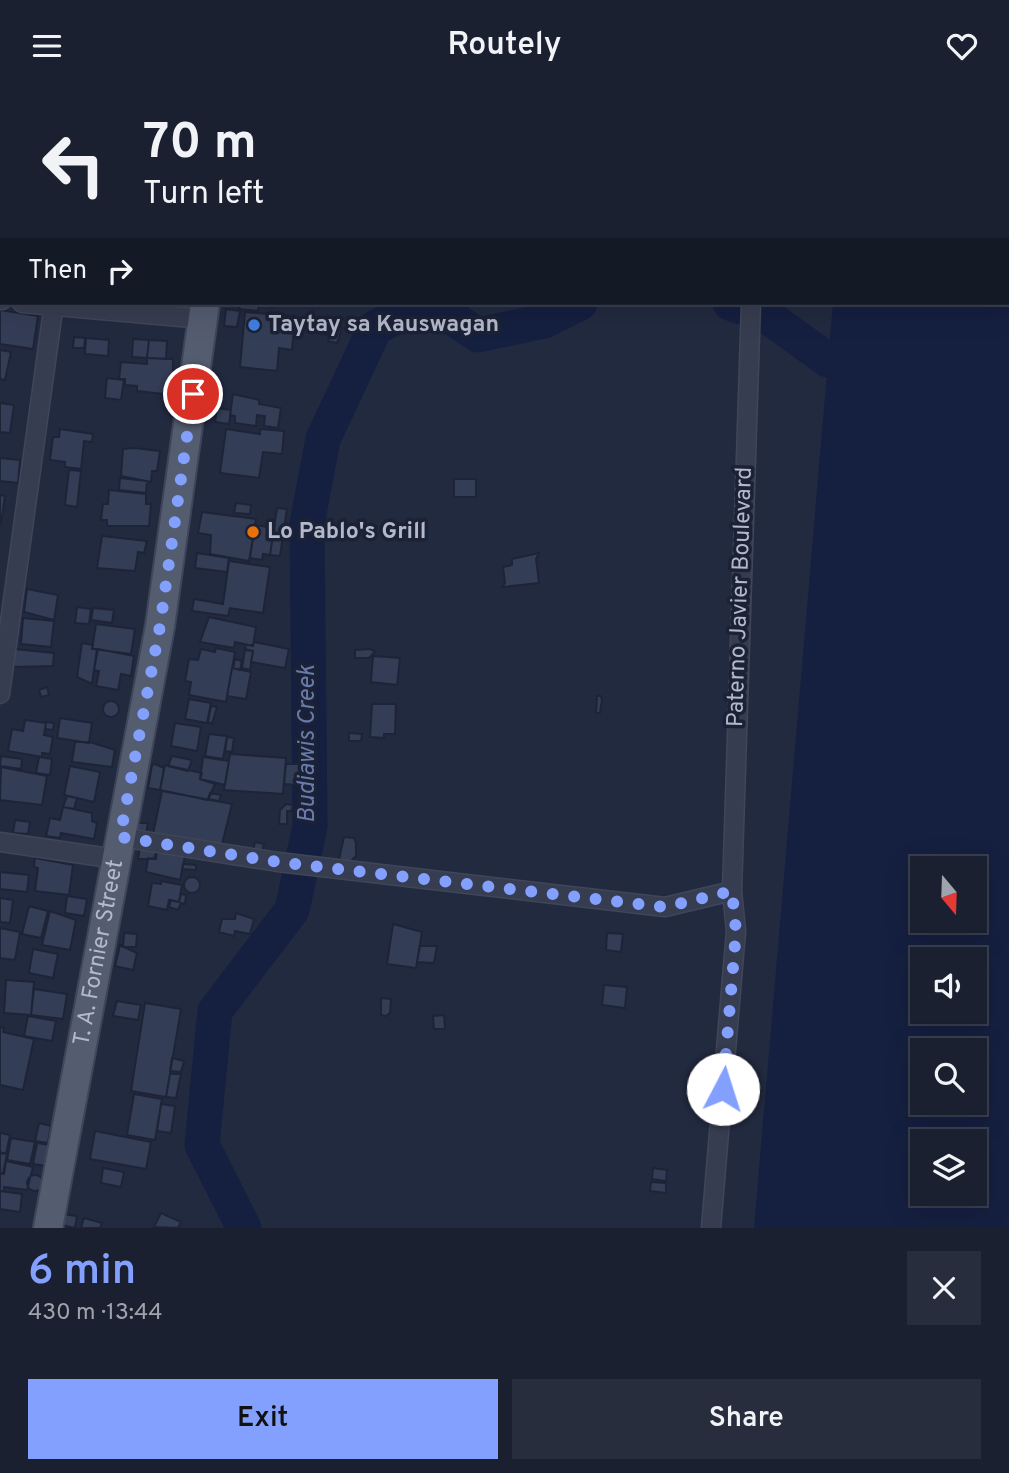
<!DOCTYPE html>
<meta charset="utf-8">
<style>
:root{--surface:#1a2030;--page:#272d3c;--text:#f1f3f6;--muted:#9fa3ab;--line:#383e4c;--accent:#83a0ff}
body{margin:0;font-family:Overpass,sans-serif;background:var(--page);color:var(--text);height:100vh;display:flex;flex-direction:column;font-size:26px;white-space:nowrap}
*{box-sizing:border-box;margin:0}
p{font-size:23px;color:var(--muted)}
.icon{flex:none;width:38px;height:38px;fill:none;stroke:currentColor;stroke-width:2;stroke-linecap:round;stroke-linejoin:round}
.map{position:relative;height:1137px;overflow:hidden}
.side{display:flex;flex-direction:column;background:var(--surface);flex:1}
.side>*{flex:none}
.hud{position:absolute;left:0px;top:0px;width:1010px;height:214px;box-shadow:0 7px 28px #0002,0 0 0 2px var(--line);background:#1a2030;color:var(--text);overflow:hidden}
.needle{width:46px;rotate:161deg}
.tools{position:absolute;left:910px;top:765px;display:grid;gap:14px}
.tools a{display:grid;place-items:center;width:77px;height:77px;border-radius:0px;background:var(--surface);box-shadow:0 7px 28px #0002,0 0 0 2px var(--line);font-size:35px}
.pin{position:absolute;display:grid;place-items:center;width:60px;height:60px;color:#fff;margin:-30px;border:4px solid #fff;border-radius:50%;box-shadow:0 2px 7px #0007}
.me{position:absolute;width:77px;margin:-38px;rotate:5deg;stroke-linejoin:round;filter:drop-shadow(0 0 5px #0008)}
.turn{display:flex;align-items:center;gap:24px;height:147px;padding:0 28px;font-size:32px}
.turn .icon{width:91px;height:91px;stroke-width:2.5}
.turn b{display:block;font-size:49px;line-height:60px}
.then{display:flex;align-items:center;height:66px;padding:0 28px;background:#0003;gap:14px;font-size:26px}
.round{display:grid;place-items:center;flex:none;width:74px;height:74px;border-radius:0px;background:var(--page)}
.head{display:flex;align-items:center;justify-content:space-between;height:119px;padding:0 28px}
h1{font-size:42px;font-weight:600;line-height:52px;color:var(--accent)}
.action{display:flex;gap:14px;margin-top:auto;padding:14px 28px}
.action a{flex:1;height:80px;border-radius:0px;background:var(--accent);color:#111;font-size:28px;font-weight:600;line-height:80px;text-align:center}
.action a+a{background:var(--page);color:var(--text)}
header{display:flex;justify-content:space-between;align-items:center;height:91px;padding:0 28px;background:var(--surface);font-size:32px;font-weight:600}
.map>svg:first-child{display:block}
</style>
<header><svg class="icon" aria-label="menu" viewBox="0 0 24 24"><path d="M4 6h16M4 12h16M4 18h16"/></svg>Routely<svg class="icon" aria-label="heart" viewBox="0 0 24 24"><path d="M12 20l-8-8c-3-5 5-10 8-4 3-6 11-1 8 4z"/></svg></header>
<div class="map">
<svg width="1009" height="1137" viewBox="0 0 1009 1137">
<rect width="100%" height="100%" fill="#222a40"/>
<path fill="#151f3f" fill-rule="evenodd" d="M851 0H1009V1137H754L833 212H1008V2ZM922 777H975V830H922ZM922 868H975V920H922ZM922 959H975V1012H922ZM922 1050H975V1102H922Z"/>
<g fill="none" stroke-linecap="round" stroke-linejoin="round">
<path stroke="#151f3f" stroke-width="35" d="M608 0 610 2
M430 212 478 244 544 230 580 212
M730 212 741 216
M764 223 828 269
M244 1137 202 1054 215 920 292 819 310 735 307 433 323 348 375 237 421 212"/>
</g>
<path fill="#343d56" stroke="#1e2437" stroke-width="2" d="M24 0H68L24 2Z
M146 0H192L145 2Z
M0 37H2V81H0Z
M0 105H2V132H0Z
M143 212H175L174 215Z
M240 212H259L258 220 239 218Z
M260 212H276L275 216 260 214Z
M226 218 240 220 237 236 224 235Z
M0 219 38 225 33 258 0 253Z
M245 221 295 225 292 259 279 257 277 280 240 276Z
M317 230 329 233 326 244 314 241Z
M332 234 342 237 337 252 328 250Z
M74 246 85 247 84 257H73Z
M86 247 109 249 108 265 85 263Z
M133 248 149 249 147 267 132 266Z
M149 249 167 250 166 268 147 267Z
M0 259 11 261 5 289 0 288Z
M147 267 173 268V304L137 300V295L125 294V288H119L121 271 147 273Z
M107 287 124 289 121 309 105 307Z
M233 303 259 309V313L281 317 278 337 264 335 265 325 257 324 256 335 235 332V325L230 324Z
M0 312 14 314 10 342 0 341Z
M217 317 231 319 229 333 215 331Z
M60 338 93 343 92 351 84 350 81 378 65 376V371L50 369 53 346H59Z
M226 338 260 343V338L284 340 282 363 263 361 259 387 220 382Z
M134 357 160 360 157 380H152L151 391 121 385 123 358Z
M0 367 20 369 18 392 0 390Z
M69 379 81 380 77 416 65 414Z
M120 387 147 390 146 402 119 399Z
M454 388H476V406H454Z
M109 399 146 403V413H151L149 435H107V429H101L103 413H108Z
M0 404 5 405 1 433H0Z
M236 412 251 414 250 423 234 422Z
M277 417 287 418 280 465 270 464Z
M202 421 256 428 249 470 210 463 211 444 198 442Z
M255 434 274 437 270 464 263 463 262 469 250 467Z
M102 445 147 450 144 462 138 461 135 480 97 477Z
M197 462 229 467 227 481 195 477Z
M539 462 536 468 539 492 502 496 505 492 503 476 512 474V468Z
M229 470 270 476 263 522 230 517 228 525 192 520 194 508 223 513Z
M27 498 58 504 54 529 24 521Z
M77 516 91 518 89 533 75 532Z
M93 517 114 519 112 532 91 529Z
M209 526 256 536 253 555 235 551 234 557 200 551Z
M23 527 54 530 51 556 21 553Z
M96 533 135 538 131 563 92 558Z
M254 551 289 558 285 577 251 571 253 560 245 558 246 554H253Z
M82 552 93 554 92 558H97L92 593 77 586Z
M216 557 235 561 226 611 189 604 191 591 185 590 189 568 198 569 201 558 215 561Z
M14 558 54 562 53 575 13 576Z
M98 558 134 565 131 585 121 583 118 599 96 595 99 580 94 579Z
M370 558 375 561 369 567H355V559Z
M245 559 253 560 250 579 242 577Z
M373 565 400 567 397 594 371 591Z
M235 568 242 570 240 579 233 577Z
M232 577 251 581 246 608 227 605Z
M47 596 49 604 41 606 39 599Z
M597 605H601L602 609 600 622H596Z
M189 608 211 612 207 632 185 628Z
M103 618a8 8 0 1 1 16 0a8 8 0 1 1-16 0Z
M372 613H396L395 643H384V647L370 646Z
M211 615 217 616 212 633 208 631Z
M60 627 92 632 89 652 57 647Z
M25 629 46 632 44 644 53 646 50 663 42 662V666L8 660 12 638 23 640Z
M46 631 54 632 53 639 45 638Z
M175 632 201 636 197 660 171 655Z
M349 642 362 643 361 650H349Z
M209 643 227 645 223 668 205 665Z
M227 646 234 647 232 661 225 660Z
M75 651H90L115 659 112 676 72 671Z
M230 663 286 667 283 703 224 699Z
M1 665 22 668 21 678 0 675Z
M172 665 192 669 188 680 168 675Z
M39 666 52 668 50 684 36 682Z
M203 666 229 670 225 694 200 688Z
M155 673 164 677 160 699 148 697 152 674Z
M286 673H301L299 694 284 693Z
M165 674 202 682 200 688 215 693 208 709 160 699Z
M70 675 100 681 94 711 64 704Z
M1 676 47 685 42 714 0 709Z
M162 700 232 713 221 757 153 743Z
M210 702 221 704 219 710 208 708Z
M67 705 77 707 74 718 63 716Z
M286 713 293 714 291 720H287V733H279L280 719Z
M63 716 92 722V730L97 732 94 748 61 742 60 747 46 745 50 727 60 729Z
M15 729 30 731 28 743 13 742Z
M138 732H148L146 742 135 740Z
M344 746 354 747 356 752V765L350 771 339 768Z
M255 751 264 753 262 761 253 760Z
M140 756 157 758 154 768H138Z
M157 760 185 765 180 789 146 781 148 767 156 768Z
M35 767 73 774 69 804 35 800 38 777 34 776Z
M183 773 196 774V779L182 778Z
M0 781 29 784 27 801 0 798Z
M184 794a8 8 0 1 1 16 0a8 8 0 1 1-16 0Z
M161 790 182 794 179 811 169 809 167 819 148 815 152 792 161 793Z
M181 803 186 804 185 813 181 812 178 819 169 816 171 809 179 811Z
M67 805 87 808 84 825 65 822Z
M0 807 13 809 10 832 0 831Z
M29 815 48 820 41 847 22 843Z
M50 820 76 829 70 859 42 854Z
M236 822 254 828 250 843 235 840 234 845 219 841 222 828H235Z
M393 833 422 841 416 877 387 873Z
M0 837 20 841 15 869 0 867Z
M124 842 137 843 136 856H123Z
M607 842 623 843 621 861 606 859Z
M120 854 137 862 133 879 115 875Z
M420 855H437L434 872 417 871Z
M33 858 58 863 53 887 29 882Z
M6 889 34 891 31 924 4 922Z
M604 894 627 896 625 917 602 914Z
M34 898 67 903 63 928 31 924Z
M381 907 391 908 390 922 386 925 381 924Z
M117 910 141 914 138 929 113 925Z
M145 912 181 918 166 1006 131 1000Z
M444 924 445 938H434L433 925Z
M28 925 56 930 52 950 24 945Z
M0 936 4 937 3 941 34 948 23 999 0 994Z
M172 967 184 970 181 981 170 980Z
M170 983H181L176 1007 166 1006Z
M134 1003 162 1008 155 1049 127 1044Z
M161 1013 175 1015 171 1042 157 1040Z
M39 1032 51 1035 48 1052 35 1050Z
M95 1040 151 1051 146 1078 90 1068Z
M0 1042 10 1044 6 1063 0 1061Z
M11 1047 35 1051 30 1073 7 1069Z
M37 1052 50 1054 46 1075 33 1073Z
M0 1062 7 1063 3 1082H0Z
M6 1070 33 1076 27 1099 4 1096V1100H0V1082L4 1083Z
M103 1077 124 1081 121 1096 101 1092Z
M653 1077 667 1079 666 1090 652 1088Z
M27 1092a8 8 0 1 1 16 0a8 8 0 1 1-16 0Z
M651 1091 666 1092V1102L650 1100Z
M0 1100 22 1103 20 1121 0 1118Z
M161 1122 181 1131 178 1137 154 1136Z
M63 1123 77 1125 75 1137 61 1134Z
M84 1127 102 1132 100 1137H81Z"/>
<g fill="none" stroke-linecap="round" stroke-linejoin="round">
<defs>
<path id="minor" d="M71 2V0
M768 2V0
M0 209H2
M22 212 203 228
M0 603 54 212
M120 746 278 771 665 816 732 800
M0 751 116 768
M711 1137 736 840 732 800 751 212"/>
<g id="primary">
<path d="M221 2V0"/>
<path id="s1" d="M48 1137 160 535 205 212"/>
</g>
</defs>
<use href="#minor" stroke="#404659" stroke-width="21"/>
<use href="#primary" stroke="#404659" stroke-width="32"/>
<use href="#minor" stroke="#373d50" stroke-width="18"/>
<use href="#primary" stroke="#545c70" stroke-width="28"/>
</g>
<g fill="none" stroke-linecap="round" stroke-linejoin="round">
<path stroke="#83a0ff" stroke-width="12" stroke-dasharray="0 21.6" d="M193 303 160 535 120 746 278 771 665 816 732 800 736 840 723 998"/>
</g>
<circle fill="#3f7fe0" stroke="#1c2235" stroke-width="2.5" cx="254" cy="234" r="7"/>
<circle fill="#e8710a" stroke="#1c2235" stroke-width="2.5" cx="253" cy="441" r="7"/>
<g text-anchor="middle" dominant-baseline="central" stroke-width="7" stroke-linejoin="round" paint-order="stroke">
<g font-size="23" font-weight="bold" fill="#b3b8ca" stroke="#1c2235" text-anchor="start">
<text x="268" y="234">Taytay sa Kauswagan</text>
<text x="267" y="441">Lo Pablo's Grill</text>
</g>
<g font-size="23" fill="#b3b8ca" stroke="#1c2235">
<text transform="translate(741 506) rotate(-88)">Paterno Javier Boulevard</text>
<text stroke="none"><textPath href="#s1" startOffset="280">T. A. Fornier Street</textPath></text>
</g>
<g font-size="24" font-style="italic" fill="#697bac" stroke="#1c2235">
<text transform="translate(308 653) rotate(-90)">Budiawis Creek</text>
</g>
</g>
</svg>
<div class="tools">
<a><svg class="needle" viewBox="-14 -14 28 28"><path d="M0-13l5 13h-10z" fill="#e53935"/><path d="M0 13l5-13h-10z" fill="#9fa3ab"/></svg></a>
<a><svg class="icon" aria-label="sound" viewBox="0 0 24 24"><path d="M4 9h4l5-4v14l-5-4H4zM17 9q2 3 0 6"/></svg></a>
<a><svg class="icon" aria-label="search" viewBox="0 0 24 24"><circle cx="10" cy="10" r="6"/><path d="M15 15l6 6"/></svg></a>
<a><svg class="icon" aria-label="layers" viewBox="0 0 24 24"><path d="M12 4l9 5-9 5-9-5zM3 14l9 5 9-5"/></svg></a>
</div>
<div class="pin" style="left:193px;top:303px;background:#d93025"><svg class="icon" aria-label="arrive" viewBox="0 0 24 24"><path d="M6 21V4h12l-3 4 3 4H6"/></svg></div>
<svg class="me" style="left:723px;top:998px" viewBox="-20 -20 40 40"><circle r="19" fill="#fff"/><path d="M0-13L10 11 0 6-10 11z" fill="#83a0ff"/></svg>
<div class="hud">
<div class="turn"><svg class="icon" aria-label="left" viewBox="0 0 24 24"><path d="M17 20v-9H6M10 6l-5 5 5 5"/></svg><div><b>70 m</b>Turn left</div></div>
<div class="then">Then<svg class="icon" aria-label="right" viewBox="0 0 24 24"><path d="M7 20v-9h11M14 6l5 5-5 5"/></svg></div>
</div>
</div>
<section class="side">
<div class="head"><div><h1>6 min</h1><p>430 m · 13:44</p></div><a class="round"><svg class="icon" aria-label="close" viewBox="0 0 24 24"><path d="M6 6l12 12M18 6L6 18"/></svg></a></div>
<div class="action"><a>Exit</a><a>Share</a></div>
</section>
